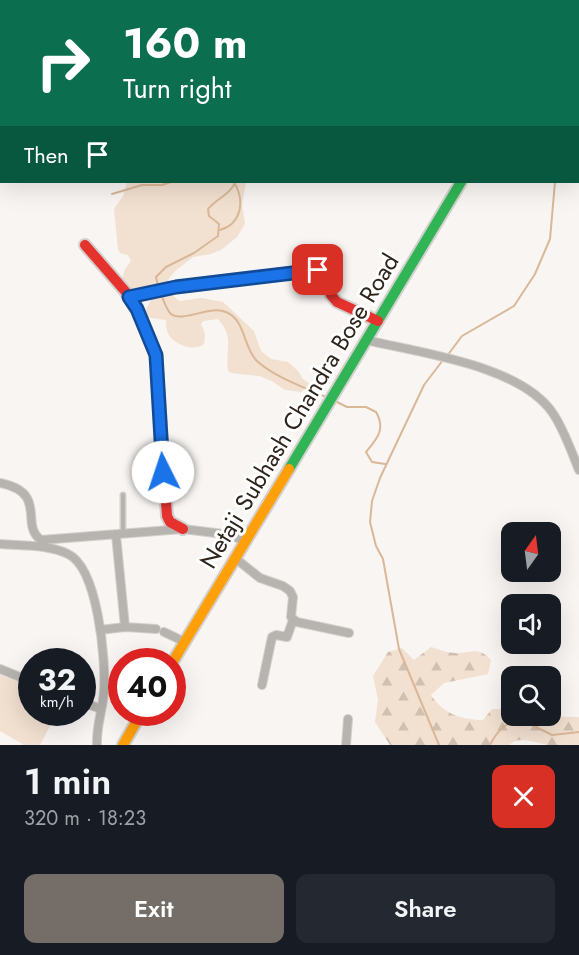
<!DOCTYPE html>
<meta charset="utf-8">
<style>
:root{--surface:#171b24;--page:#242831;--text:#f1f3f6;--muted:#9ea1a6;--accent:#756d67}
body{margin:0;font-family:Jost,sans-serif;background:var(--page);color:var(--text);height:100vh;display:flex;flex-direction:column;font-size:22px;white-space:nowrap}
*{box-sizing:border-box;margin:0}
p{font-size:20px;color:var(--muted)}
.icon{flex:none;width:33px;height:33px;fill:none;stroke:currentColor;stroke-width:2;stroke-linecap:round;stroke-linejoin:round}
.map{position:relative;height:745px;overflow:hidden}
.details{display:flex;flex-direction:column;background:var(--surface);flex:1}
.details>*{flex:none}
.hud{position:absolute;left:0px;top:0px;width:579px;height:183px;box-shadow:0 6px 24px #0002;background:#0b6e4f;color:#fff;overflow:hidden}
.needle{width:39px;rotate:14deg}
.buttons{position:absolute;left:501px;top:522px;display:grid;gap:12px}
.buttons a{display:grid;place-items:center;width:60px;height:60px;border-radius:12px;background:var(--surface);box-shadow:0 6px 24px #0002;font-size:30px}
.speed{position:absolute;left:18px;top:648px;display:flex;gap:12px;font-size:30px;font-weight:700;text-align:center}
.speed>*{display:grid;place-content:center;width:78px;height:78px;border-radius:50%;background:var(--surface);box-shadow:0 6px 24px #0002;line-height:1}
.speed small{font-size:15px;font-weight:400}
.speed .limit{border:9px solid #d22;background:#fff;color:#111}
.pin{position:absolute;display:grid;place-items:center;width:51px;height:51px;color:#fff;margin:-26px;border-radius:12px;box-shadow:0 3px 9px #0006}
.me{position:absolute;width:66px;margin:-33px;rotate:356deg;stroke-linejoin:round;filter:drop-shadow(0 0 4px #0008)}
.turn{display:flex;align-items:center;gap:21px;height:126px;padding:0 24px;font-size:27px}
.turn .icon{width:78px;height:78px;stroke-width:2.5}
.turn b{display:block;font-size:42px;line-height:51px}
.then{display:flex;align-items:center;height:57px;padding:0 24px;background:#0003;gap:12px;font-size:22px}
.round{display:grid;place-items:center;flex:none;width:63px;height:63px;border-radius:12px;background:var(--page)}
.headline{display:flex;align-items:center;justify-content:space-between;height:102px;padding:0 24px}
h1{font-size:36px;font-weight:600;line-height:45px}
.cta{display:flex;gap:12px;margin-top:auto;padding:12px 24px}
.cta a{flex:1;height:69px;border-radius:12px;background:var(--accent);color:#fff;font-size:24px;font-weight:600;line-height:69px;text-align:center}
.cta a+a{background:var(--page);color:var(--text)}
.map>svg:first-child{display:block}
</style>
<div class="map">
<svg width="579" height="745" viewBox="0 0 579 745">
<defs>
<pattern id="forest-firs" width="22" height="20" patternUnits="userSpaceOnUse" patternTransform="scale(1.5)"><rect width="22" height="20" fill="#f2e0d0"/><path d="M5 1l3.5 6h-7zM16 11l3.5 6h-7z" fill="#d0c0b2"/></pattern>
</defs>
<rect width="100%" height="100%" fill="#f8f5f3"/>
<path fill="#f2e0d0" d="M127 182H246L242 204 245 224 237 237 221 250 211 254 193 257 175 271 168 280 170 293 179 301 202 298 223 302 254 331 261 351 271 359 288 362 298 371 303 379 310 384 301 392 285 390 272 381 259 376 231 373 228 371C225 349 235 338 218 319L203 321 201 324 205 334 204 344C194 352 175 345 169 335 166 330 166 325 166 320L144 317 145 311 151 300 133 290 122 280 125 269 131 261 128 255 120 253 118 249 114 209 123 196Z
M0 675 31 687 32 712 57 713 40 745H24L0 731Z"/>
<path fill="url(#forest-firs)" d="M431 647C438 649 447 653 455 653 471 654 478 645 491 660L488 674 444 683 431 695C443 714 462 720 483 720L492 709H511L512 716 579 717V745C569 745 559 745 550 745 537 744 520 734 509 745H390L375 722 378 700 373 676 388 652 402 648 414 660Z"/>
<g fill="none" stroke-linecap="round" stroke-linejoin="round">
<path stroke="#dab797" stroke-width="2" d="M578 102 579 97
M112 194 142 185H162L171 182
M220 230C241 224 245 202 235 184
M158 286 156 277 166 267 194 253 218 236 219 224 209 216 208 209C216 199 232 193 235 182
M161 294C163 299 167 311 171 314 182 323 210 305 226 312 246 320 243 348 257 361 274 377 306 388 328 398
M447 356 462 336 514 306 535 274 550 239 555 182
M333 400 347 407H366L376 412C386 429 377 439 366 452L372 462 385 464
M439 745 399 649 383 559 376 546 370 522 372 501 380 478 424 385 443 360
M490 745C497 731 504 725 518 718L552 735 579 732"/>
<defs>
<path id="lane" d="M123 495V533"/>
<path id="street" d="M366 340C420 353 519 365 552 412 564 429 571 451 579 470
M0 483C49 493 19 525 41 540L183 529 232 535 245 542
M116 535 125 627
M0 544C21 546 48 544 68 554 98 568 106 660 104 691 103 709 96 726 97 745
M235 558 260 578 283 586 290 591 293 597 291 617 297 622 349 633
M100 630 125 627 156 629
M164 632 185 642
M0 669 32 682
M262 685 272 637 276 635 287 637 293 620
M82 702 101 709
M346 745 348 719"/>
<path id="fast" d="M569 2 570 0
M289 469 461 182"/>
<path id="slow" d="M172 663 289 469
M123 745 142 712"/>
<path id="jam" d="M85 245 125 291 137 309 156 355 167 516 170 522 183 529
M129 297 176 287 315 270 324 274 331 295 337 302 378 321"/>
</defs>
<use href="#lane" stroke="#d3cfcd" stroke-width="7"/>
<use href="#street" stroke="#d3cfcd" stroke-width="10"/>
<use href="#fast" stroke="#d3cfcd" stroke-width="14"/>
<use href="#slow" stroke="#d3cfcd" stroke-width="14"/>
<use href="#jam" stroke="#d3cfcd" stroke-width="14"/>
<use href="#lane" stroke="#b7b3af" stroke-width="4"/>
<use href="#street" stroke="#b7b3af" stroke-width="8"/>
<use href="#fast" stroke="#30b455" stroke-width="10"/>
<use href="#slow" stroke="#ff9f0a" stroke-width="10"/>
<use href="#jam" stroke="#e5322d" stroke-width="10"/>
</g>
<g fill="none" stroke-linecap="round" stroke-linejoin="round">
<defs>
<path id="route" d="M163 472 156 355 137 309 129 297 176 287 318 270"/>
</defs>
<use href="#route" stroke="#114b97" stroke-width="15"/>
<use href="#route" stroke="#1a73e8" stroke-width="10"/>
</g>
<g text-anchor="middle" dominant-baseline="central" stroke-width="6" stroke-linejoin="round" paint-order="stroke">
<g font-size="24" fill="#2e241b" stroke="#fff">
<text transform="translate(299 411) rotate(-59)">Netaji Subhash Chandra Bose Road</text>
</g>
</g>
</svg>
<div class="buttons">
<a><svg class="needle" viewBox="-14 -14 28 28"><path d="M0-13l5 13h-10z" fill="#e53935"/><path d="M0 13l5-13h-10z" fill="#9ea1a6"/></svg></a>
<a><svg class="icon" aria-label="sound" viewBox="0 0 24 24"><path d="M4 9h4l5-4v14l-5-4H4zM17 9q2 3 0 6"/></svg></a>
<a><svg class="icon" aria-label="search" viewBox="0 0 24 24"><circle cx="10" cy="10" r="6"/><path d="M15 15l6 6"/></svg></a>
</div>
<div class="speed"><div>32<small>km/h</small></div><div class="limit">40</div></div>
<div class="pin" style="left:318px;top:270px;background:#d93025"><svg class="icon" aria-label="arrive" viewBox="0 0 24 24"><path d="M6 21V4h12l-3 4 3 4H6"/></svg></div>
<svg class="me" style="left:163px;top:472px" viewBox="-20 -20 40 40"><circle r="19" fill="#fff"/><path d="M0-13L10 11 0 6-10 11z" fill="#1a73e8"/></svg>
<div class="hud">
<div class="turn"><svg class="icon" aria-label="right" viewBox="0 0 24 24"><path d="M7 20v-9h11M14 6l5 5-5 5"/></svg><div><b>160 m</b>Turn right</div></div>
<div class="then">Then<svg class="icon" aria-label="arrive" viewBox="0 0 24 24"><path d="M6 21V4h12l-3 4 3 4H6"/></svg></div>
</div>
</div>
<section class="details">
<div class="headline"><div><h1>1 min</h1><p>320 m · 18:23</p></div><a class="round" style="background:#d93025;color:#fff"><svg class="icon" aria-label="close" viewBox="0 0 24 24"><path d="M6 6l12 12M18 6L6 18"/></svg></a></div>
<div class="cta"><a>Exit</a><a>Share</a></div>
</section>
